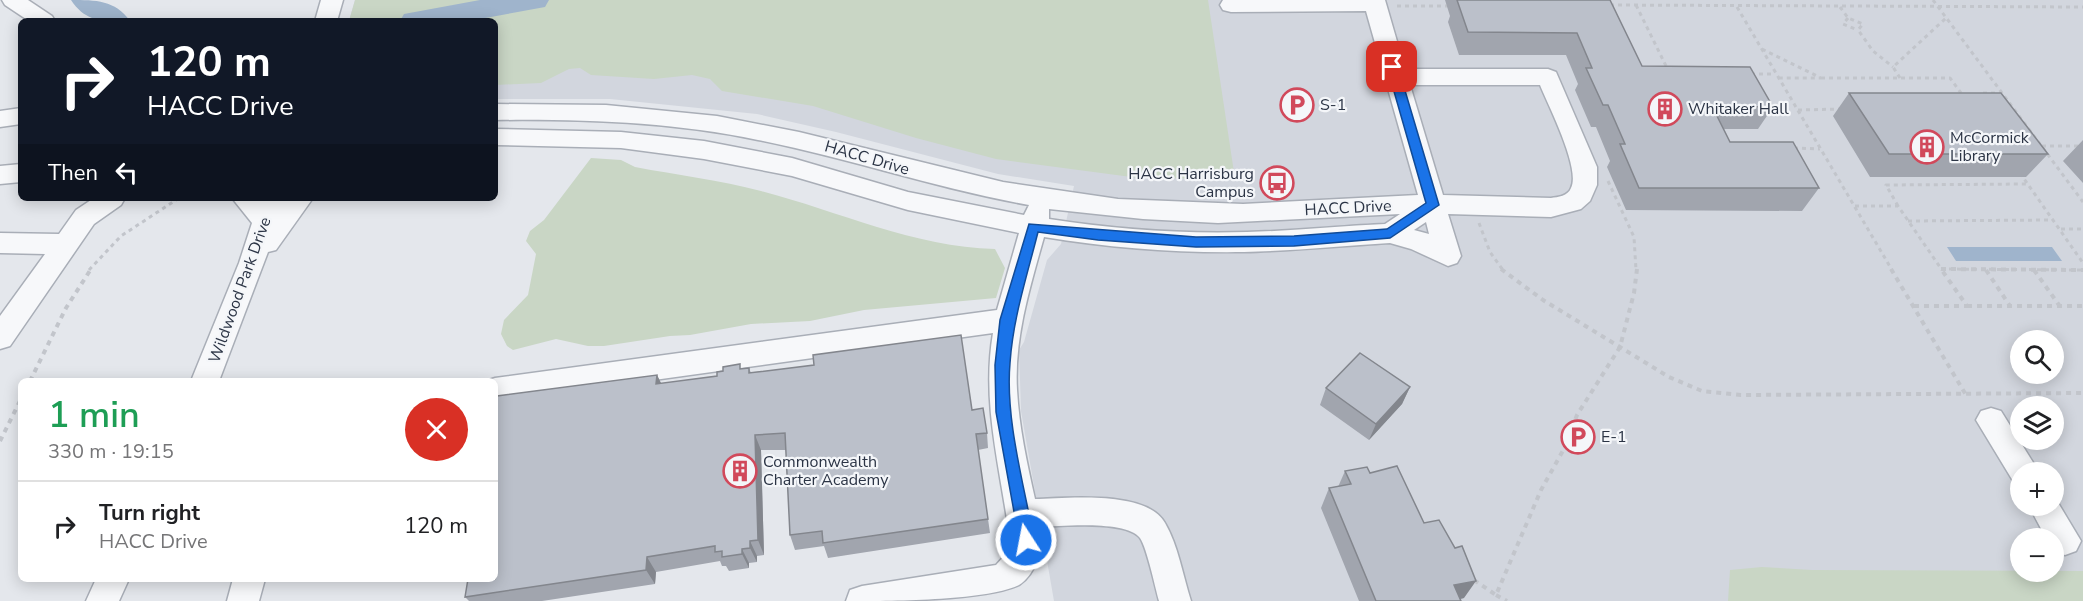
<!DOCTYPE html>
<meta charset="utf-8">
<style>
:root{--surface:#fff;--page:#f2f2f2;--text:#202124;--muted:#757577;--line:#e0e0e0}
body{margin:0;font-family:"Nunito Sans",sans-serif;background:var(--page);color:var(--text);height:100vh;display:flex;flex-direction:column;font-size:22px;white-space:nowrap}
*{box-sizing:border-box;margin:0}
p{font-size:20px;color:var(--muted)}
.icon{flex:none;width:33px;height:33px;fill:none;stroke:currentColor;stroke-width:2;stroke-linecap:round;stroke-linejoin:round}
.map{position:relative;flex:1;overflow:hidden}
.drawer{position:absolute;left:18px;top:378px;width:480px;height:204px;display:flex;flex-direction:column;background:var(--surface);border-radius:9px;box-shadow:0 3px 15px #0003}
.drawer>*{flex:none}
.top-card{position:absolute;left:18px;top:18px;width:480px;height:183px;border-radius:9px;box-shadow:0 3px 15px #0003;background:#111827;color:#fff;overflow:hidden}
.buttons{position:absolute;left:2010px;top:330px;display:grid;gap:12px}
.buttons a{display:grid;place-items:center;width:54px;height:54px;border-radius:50%;background:var(--surface);box-shadow:0 3px 15px #0003;font-size:30px}
.pin{position:absolute;display:grid;place-items:center;width:51px;height:51px;color:#fff;margin:-26px;border-radius:12px;box-shadow:0 3px 9px #0006}
.me{position:absolute;width:66px;margin:-33px;rotate:349deg;stroke-linejoin:round;filter:drop-shadow(0 0 4px #0008)}
.turn{display:flex;align-items:center;gap:21px;height:126px;padding:0 30px;font-size:27px}
.turn .icon{width:78px;height:78px;stroke-width:2.5}
.turn b{display:block;font-size:42px;line-height:51px}
.then{display:flex;align-items:center;height:57px;padding:0 30px;background:#0003;gap:12px;font-size:22px}
.round{display:grid;place-items:center;flex:none;width:63px;height:63px;border-radius:32px;background:var(--page)}
.headline{display:flex;align-items:center;justify-content:space-between;height:102px;padding:0 30px}
h1{font-size:36px;font-weight:600;line-height:45px;color:#1e9e55}
ul{padding:0;list-style:none}
li{display:flex;align-items:center;gap:18px;height:90px;padding:0 30px;border-top:2px solid var(--line)}
li div{flex:1}
li b{display:block;font-size:22px}
li em{font-style:normal}
.map>svg:first-child{display:block}
</style>
<div class="map">
<svg width="2083" height="601" viewBox="0 0 2083 601">
<rect width="100%" height="100%" fill="#e4e7ec"/>
<path fill="#d2d6de" fill-rule="evenodd" d="M355 0H2083V601H1054L1021 411 1019 350 1024 342 1047 260 1061 244 1074 186 998 174 836 132 757 114 610 99H495V21H349ZM2020 340H2054V374H2020ZM2020 406H2054V440H2020ZM2020 472H2054V506H2020ZM2020 538H2054V572H2020Z"/>
<path fill="#c9d6c5" d="M355 0H1208L1235 179 1139 178 996 159 916 138 813 106 722 91 710 79 692 75 654 79 591 75 580 68 569 69 541 83 495 85V21H349Z
M591 158 621 160 635 167C677 175 720 180 761 191 838 211 914 247 995 249L1005 268 996 298 864 310 810 321 751 324 690 335 670 336 604 346H588L556 339 513 350 507 346 501 334 504 320 528 295 536 254 526 241 530 231 544 220Z
M1762 567 1812 570 2083 571V601H1728L1730 570Z"/>
<path fill="#9fb4cc" d="M1947 247H2052L2062 261H1956Z"/>
<g fill="none" stroke-linecap="round" stroke-linejoin="round">
<path fill="#9fb4cc" fill-rule="evenodd" d="M71 0C96 0 115 0 130 21 105 21 87 24 71 0Z
M480 0H549L545 7 469 21H400L404 14Z"/>
<defs>
<path id="minor" d="M2 0H28L52 16 55 21H29L5 5Z
M321 0H343L337 21H315Z
M1223 0H1385L1405 69H1548L1556 72 1597 167V185L1590 201 1581 209 1551 217 1448 214 1461 256 1457 263 1448 266 1411 249 1390 243C1342 246 1292 251 1244 252 1176 253 1110 248 1044 237 1030 287 1014 338 1017 390 1019 427 1027 463 1035 499 1067 498 1147 490 1165 523 1178 545 1183 576 1191 601H1159C1155 587 1147 548 1140 538 1127 520 1061 526 1040 527 1043 547 1037 573 1019 585 985 601 889 601 846 601L850 590 862 586 996 565 1007 553 1010 540C1001 471 981 404 993 333L495 402V381H486L495 378 997 310 1019 233 908 210 792 176 704 159 621 148 495 145V129L621 132 704 141 792 158 908 192 1024 215 1029 205C938 189 849 158 758 140 672 122 583 119 495 120V104L606 105 717 116 799 132 1003 182 1118 199 1243 204 1418 195 1366 11 1231 12 1223 10 1220 5ZM1410 85H1540C1548 105 1581 169 1571 188 1568 196 1558 197 1551 198L1443 195ZM1049 209 1143 219 1218 223 1400 214 1385 224C1339 226 1293 231 1247 232 1180 234 1114 229 1049 219ZM1426 222 1429 234 1414 230Z
M21 108V124L0 127V111Z
M21 164V182L0 184V166Z
M94 198H125L121 205 94 224 10 346 0 349V316L45 254 0 253V233L59 234 76 210Z
M232 198H313L276 250 268 252 219 381H191L239 263 252 223Z
M1991 408 2001 411 2039 472H2020V484L2013 481 1976 420 1981 411Z
M2054 496 2081 541 2076 551 2065 555 2054 551V538H2046L2029 506H2054Z
M96 579H129L119 601H86Z
M233 579H265L259 601H227Z"/>
</defs>
<use href="#minor" stroke="#a9aeb7" stroke-width="3"/>
<path stroke="#c2c5cb" stroke-width="3" stroke-dasharray="4 4" stroke-linecap="butt" d="M1933 0 2083 202
M1610 5 2083 7
M1636 5 1668 70
M1397 6H1450
M1737 7 1892 270
M1840 7 1848 18 1863 24 1858 30 1873 51 1893 67
M1848 18 1843 24 1858 30
M1762 49 1821 78H1778
M1751 74H1775
M1821 78H1950L1961 93
M1900 78 1893 67 1946 18
M1983 93H2002
M1798 110 1841 109
M2042 146H2083
M1794 148 1820 149
M2020 173 2083 263
M1608 181 1634 237 1636 270
M1855 206H1898L1942 270
M1898 206 1886 185 2027 184
M1908 221 2054 220
M1479 223 1490 252 1503 270
M2061 229H2083
M1941 269 2083 270
M89 270 121 236 179 198"/>
<path stroke="#c2c5cb" stroke-width="4" stroke-dasharray="5 5" stroke-linecap="butt" d="M1501 269 1543 300 1669 377 1702 391 1741 395 2083 393
M1891 269 1966 395
M1941 269 2083 270
M1986 270 2010 306
M2034 270 2059 305
M1914 306H1967L1941 269
M1967 306H2083
M30 381 66 308 91 269
M0 441 21 399
M1474 580 1496 595 1541 490 1565 447 1577 415 1620 347 1634 293 1637 269
M1496 595 1507 601"/>
<use href="#minor" fill="#f7f8fa" fill-rule="evenodd"/>
</g>
<path fill="#a1a5ae" d="M1445 0H1610L1642 66 1773 107 1758 129H1724L1730 142 1819 188 1802 211 1626 210 1607 167 1610 161 1596 127H1591L1575 90 1578 84 1566 55H1459L1448 22 1450 16Z
M1849 93 2048 154 2026 177H1870L1833 116Z
M2083 140V183L2063 161Z
M749 368 751 373 972 410 987 433 988 448 978 450 988 519 990 533 828 558 824 546 795 550 790 535 786 450H761L764 555 757 556V562L749 563V568L729 571 726 566H722L720 561 656 572 655 584 542 601H469L465 597 657 375 661 384 717 376 742 369Z
M1410 387 1402 404 1369 440 1320 405 1326 388Z
M1345 471 1370 473 1424 523 1464 598 1460 599 1461 601H1359L1321 508 1329 488 1338 487Z"/>
<path fill="#83868d" d="M657 375 665 391 656 384Z
M1410 387 1402 404 1369 440 1376 424Z
M755 435 761 450 764 555 758 540Z
M750 541 757 556V562L750 548Z
M742 549 749 563V568L742 554Z
M647 557 656 572 655 584 646 570Z
M1476 581 1464 598 1451 601 1454 585Z"/>
<path fill="#bbc0ca" stroke="#83868d" stroke-width="1.5" d="M1457 0H1610L1642 66 1750 67 1773 107 1712 106 1730 142H1793L1819 188H1639L1620 144H1625L1608 105H1603L1586 68H1592L1577 33 1468 32Z
M1849 93H2001L2048 154H1889Z
M961 335 972 410 983 408 987 433 976 434 988 519 823 543 822 531 790 535 785 433 755 435 758 540 750 541V548L742 549V554L722 557V551L715 552V546L647 557 646 570 465 597 468 579H495V408L497 396 657 375 656 384 717 376V372L723 371V367L740 364V369L749 368V373L757 372 814 365 813 355Z
M1360 353 1410 387 1376 424 1326 388Z
M1397 466 1424 523 1439 520 1455 548 1462 546 1476 581 1454 585 1461 601H1376L1329 488 1351 484 1345 471 1367 467 1370 473Z"/>
<path fill="#1a73e8" stroke="#114b97" stroke-width="1.5" d="M1392 63 1398 67 1439 205 1390 238 1294 246 1196 247 1098 240 1038 232C1027 276 1013 318 1010 363 1005 419 1024 484 1034 540L1031 545 1026 548 1020 545 996 412 995 365 1000 320 1029 224 1196 237 1294 236 1387 229 1426 203 1387 67Z"/>
<defs>
<symbol id="parking-ring" viewBox="-11 -11 22 22"><circle r="9.5" fill="#f4f6f9" stroke="#d1495b" stroke-width="1.5"/><path d="M-3.5-5.5H1a3.5 3.5 0 0 1 0 7H-1V5.5H-3.5ZM-1-3.4V-.6H.8a1.4 1.4 0 0 0 0-2.8Z" fill="#d1495b"/></symbol>
<symbol id="building-ring" viewBox="-11 -11 22 22"><circle r="9.5" fill="#f4f6f9" stroke="#d1495b" stroke-width="1.5"/><path d="M-4-6H4V6H1V3H-1V6H-4ZM-2.5-4.3h1.7v1.8h-1.7ZM.8-4.3h1.7v1.8H.8ZM-2.5-1h1.7V.8h-1.7ZM.8-1h1.7V.8H.8Z" fill="#d1495b"/></symbol>
<symbol id="bus-ring" viewBox="-11 -11 22 22"><circle r="9.5" fill="#f4f6f9" stroke="#d1495b" stroke-width="1.5"/><path d="M-5-6H5V4H4V6H2V4H-2V6H-4V4H-5ZM-3.5-4V0h7V-4ZM-3.5 1.2v1.5H-2V1.2ZM2 1.2v1.5H3.5V1.2Z" fill="#d1495b"/></symbol>
</defs>
<g fill-rule="evenodd">
<use href="#parking-ring" x="1278" y="86" width="38" height="38"/>
<use href="#building-ring" x="1646" y="90" width="38" height="38"/>
<use href="#building-ring" x="1908" y="128" width="38" height="38"/>
<use href="#bus-ring" x="1258" y="164" width="38" height="38"/>
<use href="#parking-ring" x="1559" y="418" width="38" height="38"/>
<use href="#building-ring" x="721" y="452" width="38" height="38"/>
</g>
<g text-anchor="middle" dominant-baseline="central" stroke-width="4.5" stroke-linejoin="round" paint-order="stroke">
<g font-size="16" fill="#2b3445" stroke="#f4f6f9" text-anchor="start">
<text x="1320" y="105">S-1</text>
<text x="1688" y="109">Whitaker Hall</text>
<text x="1950" y="138">McCormick<tspan x="1950" dy="18">Library</tspan></text>
<text x="1254" y="174" text-anchor="end">HACC Harrisburg<tspan x="1254" dy="18">Campus</tspan></text>
<text x="1601" y="437">E-1</text>
<text x="763" y="462">Commonwealth<tspan x="763" dy="18">Charter Academy</tspan></text>
</g>
<g font-size="16" fill="#2b3445" stroke="#f4f6f9">
<text transform="translate(867 158) rotate(16)">HACC Drive</text>
<text transform="translate(1348 208) rotate(-3)">HACC Drive</text>
<text transform="translate(240 290) rotate(-70)">Wildwood Park Drive</text>
</g>
</g>
</svg>
<div class="buttons">
<a><svg class="icon" aria-label="search" viewBox="0 0 24 24"><circle cx="10" cy="10" r="6"/><path d="M15 15l6 6"/></svg></a>
<a><svg class="icon" aria-label="layers" viewBox="0 0 24 24"><path d="M12 4l9 5-9 5-9-5zM3 14l9 5 9-5"/></svg></a>
<a>+</a>
<a>−</a>
</div>
<div class="pin" style="left:1392px;top:67px;background:#d93025"><svg class="icon" aria-label="arrive" viewBox="0 0 24 24"><path d="M6 21V4h12l-3 4 3 4H6"/></svg></div>
<svg class="me" style="left:1026px;top:540px" viewBox="-20 -20 40 40"><circle r="17" fill="#1a73e8" stroke="#fff" stroke-width="3"/><path d="M0-11L8 9 0 5-8 9z" fill="#fff"/></svg>
<div class="top-card">
<div class="turn"><svg class="icon" aria-label="right" viewBox="0 0 24 24"><path d="M7 20v-9h11M14 6l5 5-5 5"/></svg><div><b>120 m</b>HACC Drive</div></div>
<div class="then">Then<svg class="icon" aria-label="left" viewBox="0 0 24 24"><path d="M17 20v-9H6M10 6l-5 5 5 5"/></svg></div>
</div>
<section class="drawer">
<div class="headline"><div><h1>1 min</h1><p>330 m · 19:15</p></div><a class="round" style="background:#d93025;color:#fff"><svg class="icon" aria-label="close" viewBox="0 0 24 24"><path d="M6 6l12 12M18 6L6 18"/></svg></a></div>
<ul>
<li><svg class="icon" aria-label="right" viewBox="0 0 24 24"><path d="M7 20v-9h11M14 6l5 5-5 5"/></svg><div><b>Turn right</b><p>HACC Drive</p></div><em>120 m</em></li>
</ul>
</section>
</div>
